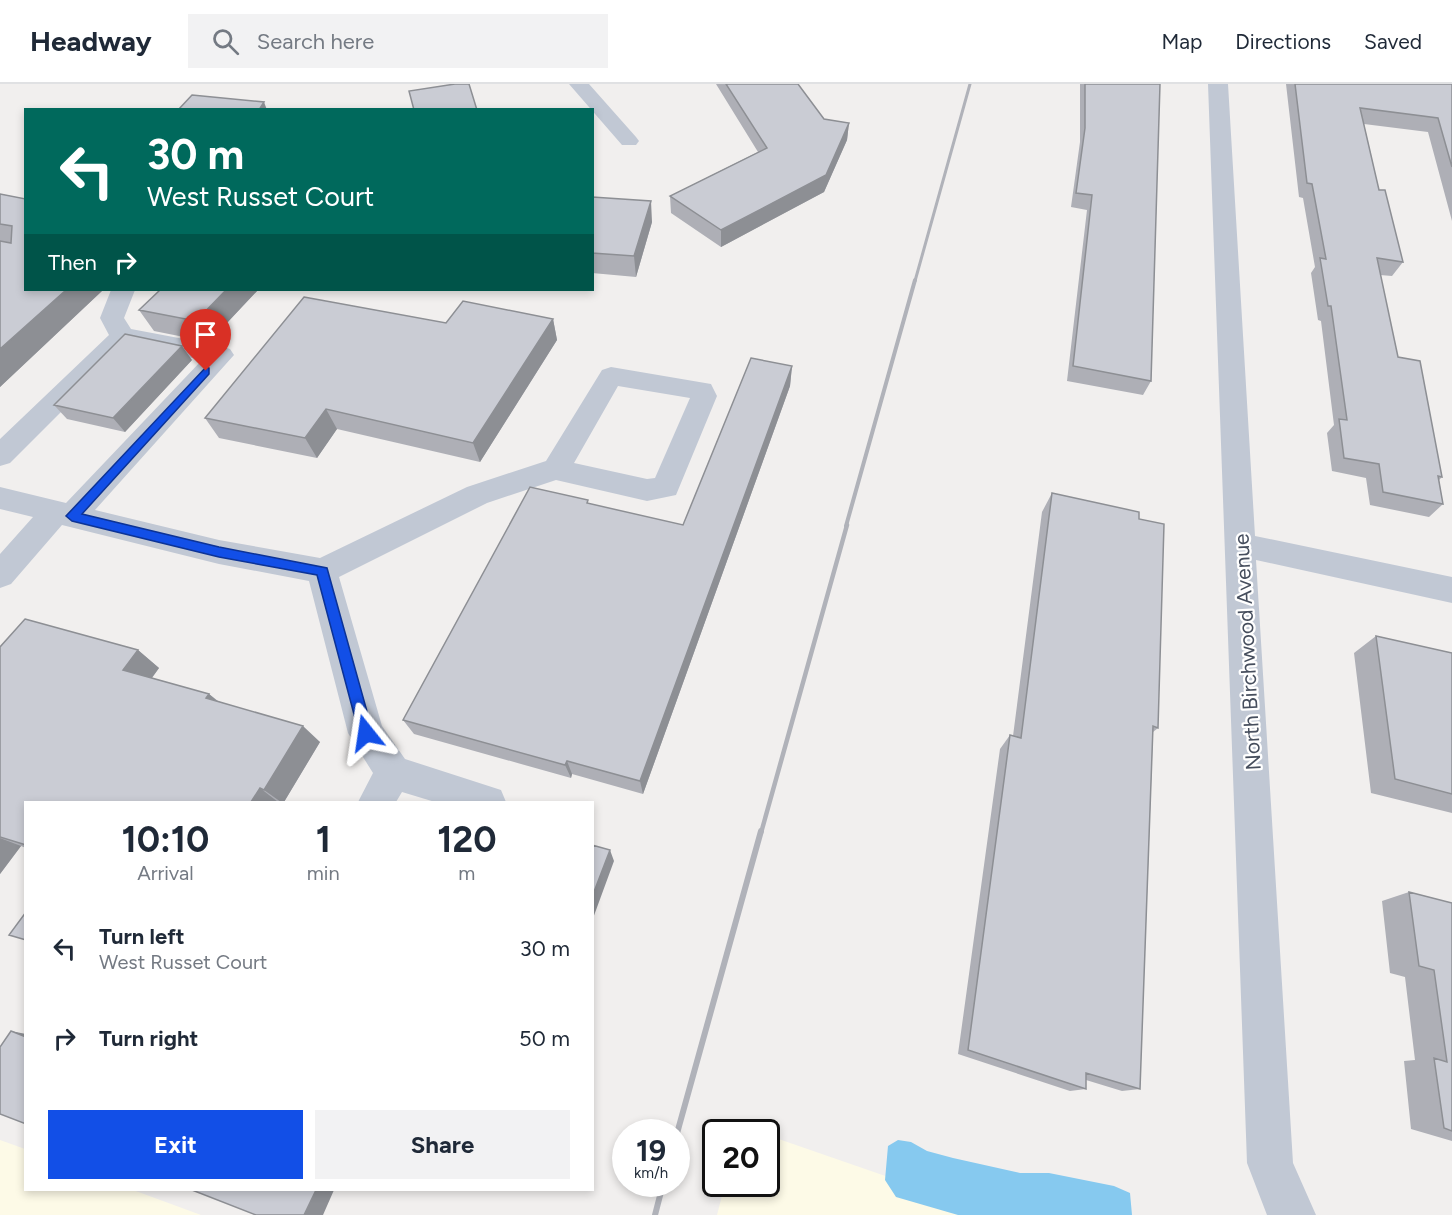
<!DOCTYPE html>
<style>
:root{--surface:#fff;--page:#f2f2f3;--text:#1f2937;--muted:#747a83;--line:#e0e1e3;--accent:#124fe7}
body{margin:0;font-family:Figtree,sans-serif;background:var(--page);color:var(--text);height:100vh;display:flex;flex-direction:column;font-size:22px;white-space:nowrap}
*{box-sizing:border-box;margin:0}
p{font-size:20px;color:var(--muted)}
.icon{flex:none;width:33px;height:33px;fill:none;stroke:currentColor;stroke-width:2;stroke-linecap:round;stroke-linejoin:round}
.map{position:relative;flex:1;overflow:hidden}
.panel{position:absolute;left:24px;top:717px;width:570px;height:390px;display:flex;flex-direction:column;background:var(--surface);border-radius:0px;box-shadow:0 3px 9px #0003}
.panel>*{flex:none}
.hud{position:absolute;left:24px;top:24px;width:570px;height:183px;border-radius:0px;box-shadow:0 3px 9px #0003;background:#00695c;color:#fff;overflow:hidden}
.speed{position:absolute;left:612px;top:1035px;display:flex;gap:12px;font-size:30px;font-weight:700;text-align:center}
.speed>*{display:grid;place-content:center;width:78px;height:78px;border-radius:50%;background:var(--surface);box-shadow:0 3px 9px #0003;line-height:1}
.speed small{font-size:15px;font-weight:400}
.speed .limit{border:3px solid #111;border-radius:9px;background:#fff;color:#111}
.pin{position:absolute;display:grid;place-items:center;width:51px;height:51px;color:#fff;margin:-62px -26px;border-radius:50% 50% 50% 0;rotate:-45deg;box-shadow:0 0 6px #0007}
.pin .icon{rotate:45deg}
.me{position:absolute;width:66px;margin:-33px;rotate:345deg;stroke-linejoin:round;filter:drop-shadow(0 0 4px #0008)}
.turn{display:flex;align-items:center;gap:21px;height:126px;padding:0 24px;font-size:27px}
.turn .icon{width:78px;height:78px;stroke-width:2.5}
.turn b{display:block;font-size:42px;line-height:51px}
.then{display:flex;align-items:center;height:57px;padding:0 24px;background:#0003;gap:12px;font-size:22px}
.eta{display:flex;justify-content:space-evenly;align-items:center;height:102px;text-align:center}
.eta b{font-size:36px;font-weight:700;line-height:42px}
.button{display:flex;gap:12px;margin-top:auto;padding:12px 24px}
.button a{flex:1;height:69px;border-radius:0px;background:var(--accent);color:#fff;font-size:24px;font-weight:700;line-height:69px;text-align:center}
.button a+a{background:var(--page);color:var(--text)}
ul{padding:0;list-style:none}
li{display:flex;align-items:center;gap:18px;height:90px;padding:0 24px}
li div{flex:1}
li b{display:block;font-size:22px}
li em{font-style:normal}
header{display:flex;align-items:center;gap:36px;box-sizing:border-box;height:84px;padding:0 30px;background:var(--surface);border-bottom:2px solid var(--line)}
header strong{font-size:28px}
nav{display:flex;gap:33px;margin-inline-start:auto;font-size:21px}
.search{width:420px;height:54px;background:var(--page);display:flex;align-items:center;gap:15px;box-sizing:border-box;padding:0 21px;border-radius:0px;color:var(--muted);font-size:22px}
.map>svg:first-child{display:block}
</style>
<header>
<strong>Headway</strong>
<div class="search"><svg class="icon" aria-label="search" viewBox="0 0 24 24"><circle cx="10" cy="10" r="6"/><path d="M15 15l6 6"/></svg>Search here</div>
<nav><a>Map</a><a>Directions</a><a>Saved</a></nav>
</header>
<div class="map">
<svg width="1452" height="1131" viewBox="0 0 1452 1131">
<rect width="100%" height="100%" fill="#f1efee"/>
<path fill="#fdfae7" d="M767 1051 793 1060 998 1131H717L725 1100H766Z
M0 1056 25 1065 26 1106H133L201 1131H0Z"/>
<path fill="#86c9ef" d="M898 1056 911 1058 927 1067 953 1074 1020 1089H1049L1114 1102 1130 1109 1132 1131H958L896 1113 885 1096 888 1062Z"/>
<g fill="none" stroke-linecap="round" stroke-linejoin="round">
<path fill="#c1c8d4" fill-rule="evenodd" d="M569 0H589L636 53 639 57 636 61H622Z
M1208 0H1228L1255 452 1452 493V519L1256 476 1293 1079 1316 1131H1267L1247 1079Z
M111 206H135L124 234 131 245 221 262 230 265 234 271 95 426 219 456 320 474 467 403 546 377 602 286 611 283 711 300 717 312 676 411 647 417 556 396 487 419 339 493 382 642 405 675 501 706 506 718H435L402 708 396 718H358L373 689 348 649 309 497 219 480 62 441 11 500 0 504V470L33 433 0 425V403L66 419 202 276 128 261 10 379 0 382V355L109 251 100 234ZM618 302 690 314 655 394 647 395 574 379Z"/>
<path stroke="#b0b2b9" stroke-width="3" d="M915 197 970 0"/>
<path stroke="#b0b2b9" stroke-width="4" d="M846 442 915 196"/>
<path stroke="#b0b2b9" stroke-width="4.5" d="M761 749 847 441"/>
<path stroke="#b0b2b9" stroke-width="6" d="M676 1053 761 747
M655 1131 663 1100"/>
</g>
<path fill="#aeafb6" d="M716 0H798L824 35 849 39 847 56 824 108 721 163 671 129 670 112 758 68Z
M1080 0H1160L1151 297 1143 311 1067 297 1087 126 1071 123 1080 58Z
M1286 0H1452V137L1428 48 1364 40 1379 106 1403 178 1392 192 1380 191 1398 273 1442 393 1439 396 1443 420 1429 433 1370 421 1366 394 1332 387 1327 349 1334 341 1321 237 1318 236 1311 189 1315 183 1303 114 1299 113Z
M0 110 26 115V206H103L0 303Z
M592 113 652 138 636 193 592 189Z
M160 206H258L209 258 154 247 139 226Z
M553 235 557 256 480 378 337 345 317 374 219 354 205 334 446 239Z
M192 276 125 348 67 335 54 321Z
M792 282 790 302 643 710 572 690 571 694 414 650 403 636 589 420 683 441Z
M1052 409 1139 435 1158 644 1153 648 1140 1005 1122 1007 1086 996V1005L1070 1007 958 970 1000 665 1010 651 1013 652 1042 428Z
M1376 552 1452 569V729L1371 709 1354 569Z
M0 563 138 566 159 584 152 594 209 610 218 617 320 658 284 718H26V764L21 762 0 790Z
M1409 808 1452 819V1057L1411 1045 1404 977 1415 976 1405 893 1390 889 1382 817Z"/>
<path fill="#8d8f94" d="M264 18 267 26H259Z
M849 39 847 56 824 108 721 163V146Z
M651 117 652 138 636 193 634 172Z
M66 206H103L0 303V265Z
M226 206H258L209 258 196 237Z
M553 235 557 256 480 378 473 359Z
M182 262 192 276 125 348 113 334Z
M792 282 790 302 643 710 640 697Z
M326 325 337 345 317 374 305 354Z
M138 566 159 584 145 603 123 586Z
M209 610 228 626 206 614Z
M303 642 320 658 284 718H281L264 706Z
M567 677 572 690 571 694 565 681Z
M260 704 278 718H251Z
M0 754 21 762 0 790Z
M610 766 614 777 592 837V813Z
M11 947 26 950V953Z
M316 1106H334L323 1131H304Z"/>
<path fill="#caccd4" stroke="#8d8f94" stroke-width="1.5" d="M455 0H469L477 26H414L409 7Z
M726 0H798L824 35 849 39 826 91 721 146 670 112 767 64Z
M1085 0H1160L1151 297 1073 282 1092 111 1076 109 1085 44Z
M1295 0H1452V83L1438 34 1360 24 1379 106H1385L1403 178 1377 174 1398 273 1420 277 1442 393 1438 392 1443 420 1383 408 1379 380 1344 374 1339 335 1347 336 1331 222H1328L1320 174 1326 175 1312 100 1307 99Z
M192 11 264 18 259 26H178Z
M0 110 26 115V206H66L0 265V157L11 159 12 142 0 140Z
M592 113 651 117 634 172 592 169Z
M160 206H226L196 237 139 226Z
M304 213 446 239 463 217 553 235 473 359 326 325 305 354 205 334Z
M125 250 182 262 113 334 54 321Z
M751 274 792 282 640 697 567 677 565 681 403 636 530 403 588 416 587 419 683 441Z
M1052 409 1139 428V435L1164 440 1158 644 1153 642 1140 1005 1086 989V1005L968 966 1010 651 1021 654Z
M25 535 138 566 123 586 209 610 206 614 303 642 264 706 260 704 251 718H26V761L0 753V563Z
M1376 552 1452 569V710L1395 695Z
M592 761 610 766 592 813Z
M1409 808 1452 819V1047L1444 1044 1434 974 1447 978 1434 886 1419 882Z
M26 828V856L9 851Z
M11 947 26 953V1040L0 1030V963Z
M192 1106H316L304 1131H256Z"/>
<path fill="#124fe7" stroke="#0c3396" stroke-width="1.5" d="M206 283 209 284V290L82 430 219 463 327 484 373 649 371 654 366 656 359 649 317 491 219 473 72 437 66 432Z"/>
<g text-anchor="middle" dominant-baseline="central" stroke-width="4.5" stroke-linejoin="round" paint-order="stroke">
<g font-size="21" fill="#464e5d" stroke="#fff">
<text transform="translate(1247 568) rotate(-93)">North Birchwood Avenue</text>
</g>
</g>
</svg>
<div class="speed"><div>19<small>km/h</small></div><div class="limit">20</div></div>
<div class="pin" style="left:206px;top:287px;background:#d93025"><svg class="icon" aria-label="arrive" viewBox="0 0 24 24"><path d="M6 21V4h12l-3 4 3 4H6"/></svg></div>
<svg class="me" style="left:366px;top:649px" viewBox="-20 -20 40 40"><path d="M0-17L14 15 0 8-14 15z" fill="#124fe7" stroke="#fff" stroke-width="4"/></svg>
<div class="hud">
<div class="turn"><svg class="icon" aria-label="left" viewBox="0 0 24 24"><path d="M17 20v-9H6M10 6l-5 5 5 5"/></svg><div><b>30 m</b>West Russet Court</div></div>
<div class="then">Then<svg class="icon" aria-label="right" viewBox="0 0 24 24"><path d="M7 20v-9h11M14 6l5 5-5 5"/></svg></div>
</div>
<section class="panel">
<div class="eta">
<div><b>10:10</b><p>Arrival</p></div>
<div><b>1</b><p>min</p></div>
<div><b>120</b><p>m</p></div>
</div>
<ul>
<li><svg class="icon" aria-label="left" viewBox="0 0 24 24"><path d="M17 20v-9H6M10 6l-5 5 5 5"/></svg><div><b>Turn left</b><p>West Russet Court</p></div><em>30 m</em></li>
<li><svg class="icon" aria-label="right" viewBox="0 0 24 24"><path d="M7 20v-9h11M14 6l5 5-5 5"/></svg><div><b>Turn right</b></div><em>50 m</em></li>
</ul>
<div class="button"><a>Exit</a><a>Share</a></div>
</section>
</div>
